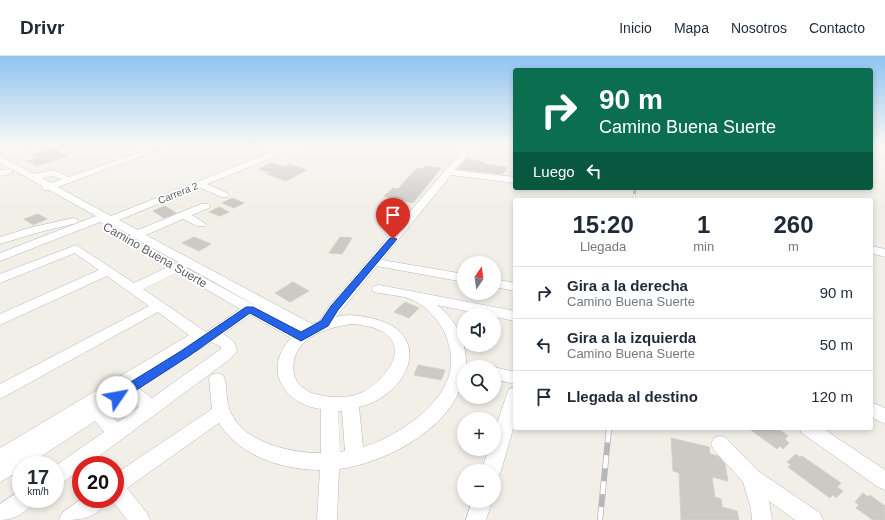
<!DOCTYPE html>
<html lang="es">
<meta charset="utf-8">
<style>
:root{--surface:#fff;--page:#f6f6f7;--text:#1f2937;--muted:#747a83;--line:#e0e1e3}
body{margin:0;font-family:Helvetica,sans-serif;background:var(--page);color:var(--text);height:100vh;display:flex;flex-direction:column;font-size:15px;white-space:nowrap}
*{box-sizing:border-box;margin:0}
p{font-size:13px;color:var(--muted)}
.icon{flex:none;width:22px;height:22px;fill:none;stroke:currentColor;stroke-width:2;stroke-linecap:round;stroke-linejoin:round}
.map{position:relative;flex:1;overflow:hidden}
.drawer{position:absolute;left:513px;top:142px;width:360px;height:232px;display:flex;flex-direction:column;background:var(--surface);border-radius:4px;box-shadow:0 2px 6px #0003}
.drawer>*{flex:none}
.top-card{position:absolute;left:513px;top:12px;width:360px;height:122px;border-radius:4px;box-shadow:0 2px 6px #0003;background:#0b6e4f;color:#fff;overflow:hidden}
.needle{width:26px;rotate:13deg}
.fabs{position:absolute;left:457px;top:200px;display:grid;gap:8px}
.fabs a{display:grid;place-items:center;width:44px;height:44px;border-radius:50%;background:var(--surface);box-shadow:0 2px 6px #0003;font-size:20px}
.speed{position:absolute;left:12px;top:400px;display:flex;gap:8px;font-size:20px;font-weight:700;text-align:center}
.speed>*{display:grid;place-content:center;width:52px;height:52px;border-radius:50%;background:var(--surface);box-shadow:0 2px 6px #0003;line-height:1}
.speed small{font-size:10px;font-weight:400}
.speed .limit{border:6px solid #d22;background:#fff;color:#111}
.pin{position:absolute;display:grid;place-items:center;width:34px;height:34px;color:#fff;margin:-41px -17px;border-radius:50% 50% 50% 0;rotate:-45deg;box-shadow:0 0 4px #0007}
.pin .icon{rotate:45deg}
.me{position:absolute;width:44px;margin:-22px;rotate:57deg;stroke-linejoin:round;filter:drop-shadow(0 0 3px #0008)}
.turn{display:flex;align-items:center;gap:14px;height:84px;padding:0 20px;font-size:18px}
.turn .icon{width:52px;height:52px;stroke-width:2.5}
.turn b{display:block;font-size:28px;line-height:34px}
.then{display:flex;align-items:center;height:38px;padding:0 20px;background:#0003;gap:8px;font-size:15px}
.eta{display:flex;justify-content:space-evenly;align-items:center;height:68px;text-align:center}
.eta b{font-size:24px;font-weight:800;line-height:28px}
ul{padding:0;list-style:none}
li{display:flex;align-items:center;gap:12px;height:52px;padding:0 20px;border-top:1px solid var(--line)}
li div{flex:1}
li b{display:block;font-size:15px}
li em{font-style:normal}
header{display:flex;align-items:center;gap:24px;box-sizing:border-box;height:56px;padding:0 20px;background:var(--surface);border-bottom:1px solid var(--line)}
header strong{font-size:19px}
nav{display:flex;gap:22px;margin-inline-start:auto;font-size:14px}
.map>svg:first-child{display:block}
</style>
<header>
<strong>Drivr</strong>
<nav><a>Inicio</a><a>Mapa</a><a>Nosotros</a><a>Contacto</a></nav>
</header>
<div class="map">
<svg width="885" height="464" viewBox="0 0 885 464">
<rect width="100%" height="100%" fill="#f1efe8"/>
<path fill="#cccac5" stroke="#d6d1c6" d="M52 92 67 100 37 110 27 105 38 101 32 98Z
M466 103 485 106 484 108 507 111 503 118 458 113Z
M271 107 284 111 289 108 307 114 286 125 267 118 271 117 258 113Z
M425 110 441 112 413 147 384 140 393 132 398 133 417 112 422 113Z
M232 142 244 147 234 152 222 147Z
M165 150 176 157 164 162 153 155Z
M219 151 229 156 220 160 209 156Z
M38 158 47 163 33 169 24 163Z
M194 181 211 188 199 195 182 187Z
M340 181 352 182 342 198 329 197Z
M293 226 309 235 290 246 275 237Z
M405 246 419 252 409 262 394 256Z
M418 309 445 314 441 324 414 319Z
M748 372H777L788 380 785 383 789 387 783 393 780 390 777 393Z
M671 382 709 391 710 398 718 400 725 408 728 425 712 421 715 441 721 443 722 451 737 455 739 464H681L679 417 673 415Z
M796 398 800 401 802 400 841 427 837 431 843 435 836 442 833 439 830 442 788 411 791 409 787 406Z
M863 437 868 441 870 439 885 450V464H873L856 452 859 449 855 446Z"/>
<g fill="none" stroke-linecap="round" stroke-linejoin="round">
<defs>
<path id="minor" d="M18 88H30L0 97V92Z
M163 88H174L58 131 111 160 292 88H302L301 90 207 128 227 137 229 139 227 141H221L199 131 119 164 138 174 201 148H209L210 150 209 152 192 159 206 168 205 170H197L183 163 146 179 312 268 319 266 330 249 468 88H476L455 114 515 121V127L451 119 382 204 464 218V226L377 210 336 261C348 258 358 259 370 262 436 275 410 339 359 351L363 391C395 382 443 350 450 316 453 303 450 291 446 280 441 266 427 251 413 244 402 239 386 239 374 236L372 233 374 230 379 229 515 255V265L437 249C457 265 467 286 466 311H464C464 367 387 407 339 413L337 464H317L320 414C283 414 239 400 219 367L127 432 147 457 150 464H127L111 443H115V418L212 353 209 323 211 319 217 317 223 319C228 329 225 343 230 355 243 387 291 397 321 397V353C282 348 263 312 291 282L251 259 223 278C231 283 235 285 237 295L230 303 87 409H81V413L62 427 55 430V410L104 376 95 365 28 409H21V414L0 426V392L189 279 158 256 0 343V328L149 250 107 220 0 269V258L99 214 75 197 0 227V218L76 189 134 227 178 206 136 183H127L125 181 128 178 110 168 105 169 100 166 0 205V197L96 160 49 134H43L42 130 12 113V117L0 120V114L11 113 0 107V100L34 118 53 114 69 121ZM52 120 62 123 51 127 42 122ZM187 211 267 256 186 212ZM178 216 180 218 240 253 206 276 143 233ZM353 268C361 269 370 270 377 273 414 288 386 324 363 336 349 343 329 342 315 338 306 336 295 327 294 318 288 284 325 271 353 268ZM212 286 221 291V293L152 342 133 328 190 292 196 295ZM128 342 139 351 118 366 107 356ZM338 355H342L345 395 340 396Z
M498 88H506L501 92 497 90Z
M871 88 885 90V94L871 92Z
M73 162 77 163 78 165 77 167 36 177 0 188V181L29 172Z
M871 190 885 193V201L871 197Z
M494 223 515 227V235L494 231Z
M494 311 515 316V328L494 323Z
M515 331V366L501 415 498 421 494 423V415H481L489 393H494V377L507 338 509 333Z
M871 346 885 352V368L871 361Z
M799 372H822L885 414V434L878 431 802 377Z
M720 380 726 382 758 415 820 457 823 464H795L769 445 772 464H752L751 453 743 426 714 394 711 388 714 382Z
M21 434V443H34C28 457 14 464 0 464V448Z
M81 443H107C97 464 79 464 59 464L62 457Z
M472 445H492L486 464H466Z"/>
</defs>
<use href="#minor" stroke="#b5b8bc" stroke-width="1"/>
<use href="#minor" fill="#fff" fill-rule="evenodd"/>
<defs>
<path id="rail-far1" d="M634 144 635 132"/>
<path id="rail" d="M600 464 609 372"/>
</defs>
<use href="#rail-far1" stroke="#b6b7b8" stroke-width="3"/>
<use href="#rail" stroke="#b6b7b8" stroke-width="6"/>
<use href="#rail-far1" stroke="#fff" stroke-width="2" stroke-dasharray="6" stroke-linecap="butt"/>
<use href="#rail" stroke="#fff" stroke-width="4.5" stroke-dasharray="13" stroke-linecap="butt"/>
</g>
<linearGradient id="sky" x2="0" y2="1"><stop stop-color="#8fc3f1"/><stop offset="0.58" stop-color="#f9f8f5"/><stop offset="1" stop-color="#f9f8f5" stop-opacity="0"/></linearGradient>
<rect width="885" height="153" fill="url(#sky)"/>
<path fill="#2563eb" stroke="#184099" d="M390 182 397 183 338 254 328 270 301 285 250 257 189 300 121 344H113L111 341 113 337 181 295 246 251H253L301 276 321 265 331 250Z"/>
<g text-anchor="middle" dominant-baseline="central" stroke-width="3.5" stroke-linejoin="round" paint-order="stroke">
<g font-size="10" fill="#5f6368" stroke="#fff">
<text transform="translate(178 137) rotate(-22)">Carrera 2</text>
</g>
<g font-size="12" fill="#5f6368" stroke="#fff">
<text transform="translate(155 199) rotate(30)">Camino Buena Suerte</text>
</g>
</g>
</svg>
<div class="fabs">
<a><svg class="needle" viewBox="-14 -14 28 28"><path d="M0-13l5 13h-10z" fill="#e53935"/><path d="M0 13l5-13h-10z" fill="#747a83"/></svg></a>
<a><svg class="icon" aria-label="sound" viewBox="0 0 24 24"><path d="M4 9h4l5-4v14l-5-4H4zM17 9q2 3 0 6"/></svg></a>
<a><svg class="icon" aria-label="search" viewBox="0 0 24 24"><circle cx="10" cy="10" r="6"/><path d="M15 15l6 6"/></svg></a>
<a>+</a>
<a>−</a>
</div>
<div class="speed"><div>17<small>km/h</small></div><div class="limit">20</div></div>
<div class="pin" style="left:393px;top:183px;background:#d93025"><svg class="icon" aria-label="arrive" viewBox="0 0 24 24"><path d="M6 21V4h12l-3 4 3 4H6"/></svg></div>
<svg class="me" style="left:117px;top:341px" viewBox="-20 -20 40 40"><circle r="19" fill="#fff"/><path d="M0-13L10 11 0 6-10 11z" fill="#2563eb"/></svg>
<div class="top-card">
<div class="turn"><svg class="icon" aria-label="right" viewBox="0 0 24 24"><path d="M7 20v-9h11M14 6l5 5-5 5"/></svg><div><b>90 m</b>Camino Buena Suerte</div></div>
<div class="then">Luego<svg class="icon" aria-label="left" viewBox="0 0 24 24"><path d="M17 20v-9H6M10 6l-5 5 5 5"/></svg></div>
</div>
<section class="drawer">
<div class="eta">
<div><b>15:20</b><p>Llegada</p></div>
<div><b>1</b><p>min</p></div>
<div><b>260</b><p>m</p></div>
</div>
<ul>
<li><svg class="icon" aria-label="right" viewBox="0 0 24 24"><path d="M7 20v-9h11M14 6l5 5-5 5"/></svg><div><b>Gira a la derecha</b><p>Camino Buena Suerte</p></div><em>90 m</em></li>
<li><svg class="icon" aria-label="left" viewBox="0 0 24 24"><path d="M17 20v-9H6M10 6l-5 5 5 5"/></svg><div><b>Gira a la izquierda</b><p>Camino Buena Suerte</p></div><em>50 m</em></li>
<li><svg class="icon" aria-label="arrive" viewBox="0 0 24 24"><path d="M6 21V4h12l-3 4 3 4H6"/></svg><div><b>Llegada al destino</b></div><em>120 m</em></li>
</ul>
</section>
</div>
